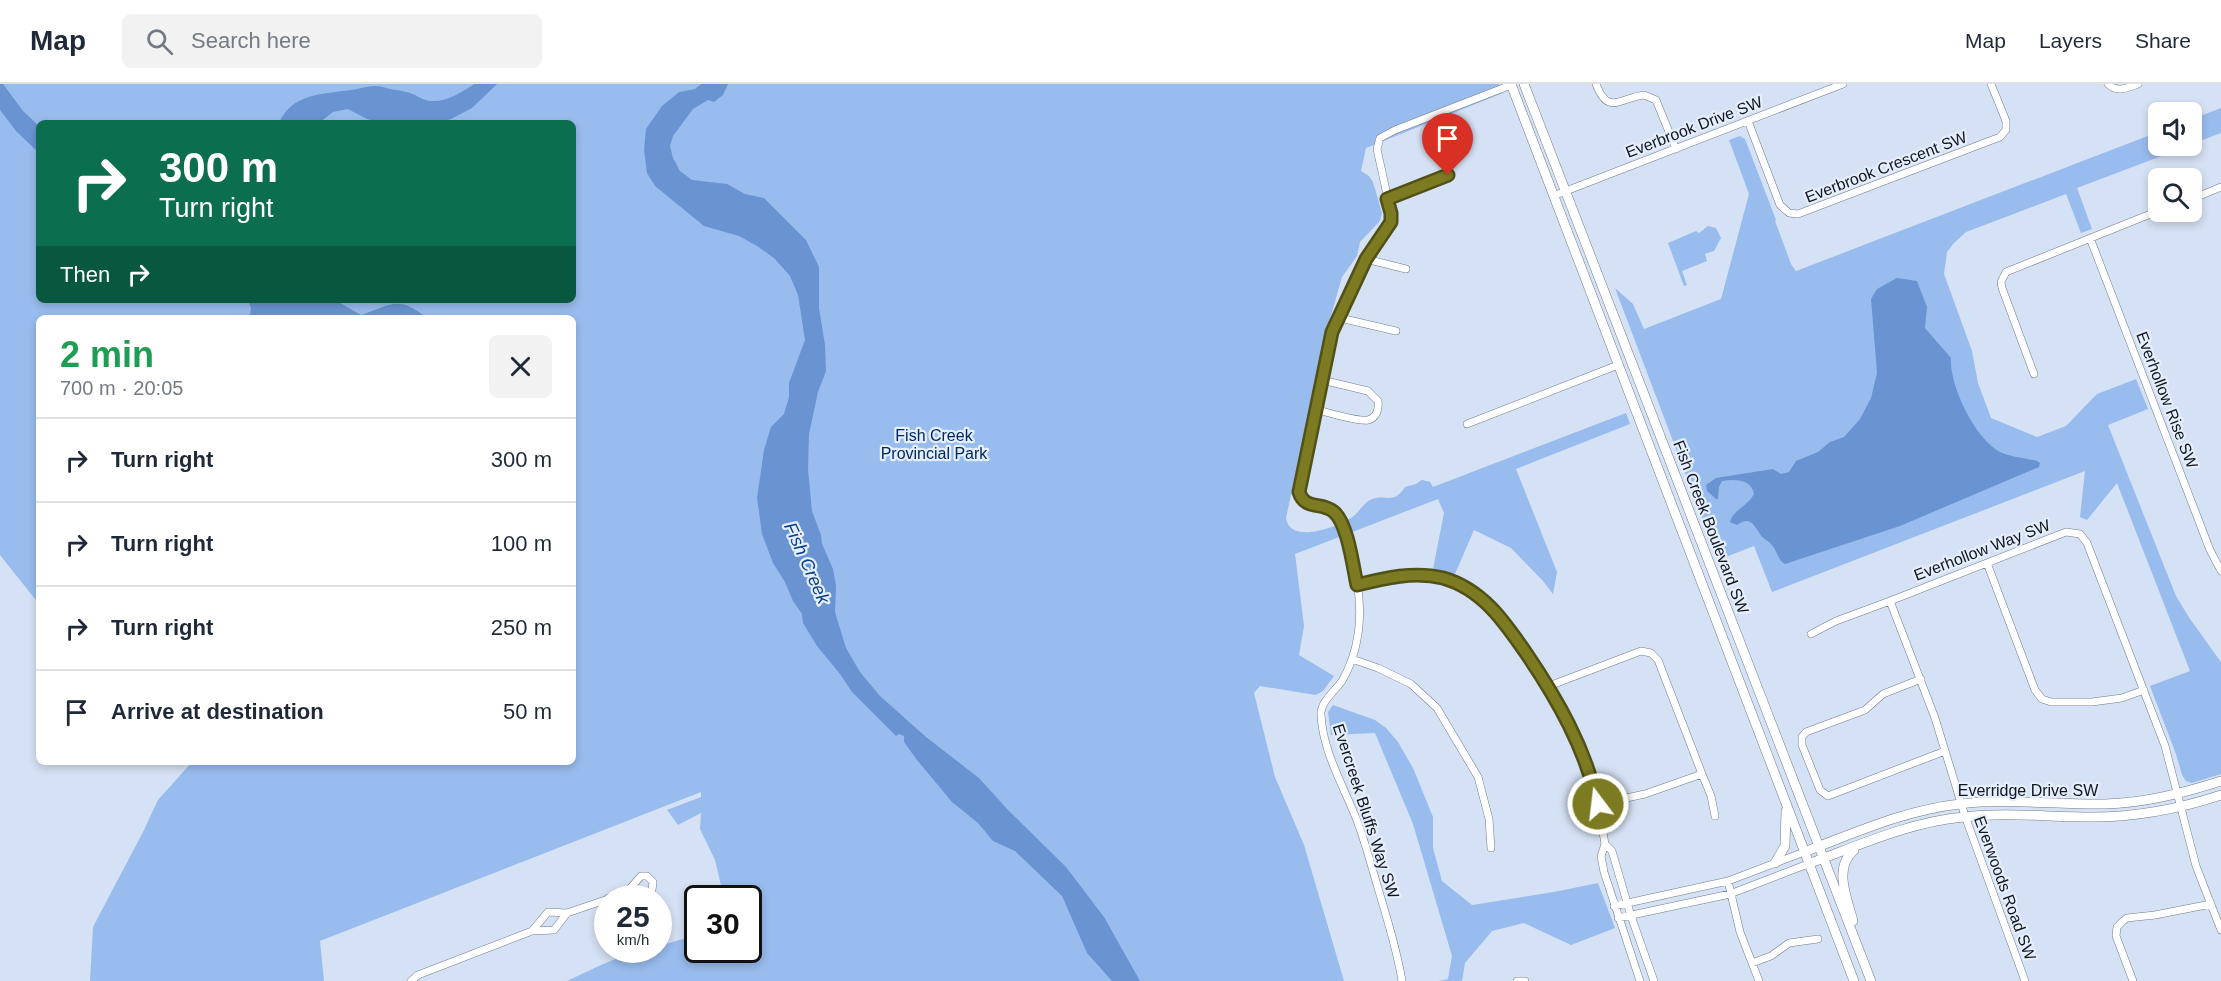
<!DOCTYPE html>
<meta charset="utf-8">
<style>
:root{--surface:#fff;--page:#f2f2f3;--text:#1f2937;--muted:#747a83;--line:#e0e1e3}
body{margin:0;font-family:Arial,sans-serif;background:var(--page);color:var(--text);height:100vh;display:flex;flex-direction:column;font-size:22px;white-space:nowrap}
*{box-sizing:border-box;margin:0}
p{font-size:20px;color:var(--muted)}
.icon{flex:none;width:33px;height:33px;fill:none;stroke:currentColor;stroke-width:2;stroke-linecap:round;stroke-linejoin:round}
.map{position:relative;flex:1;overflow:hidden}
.panel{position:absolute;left:36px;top:231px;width:540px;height:450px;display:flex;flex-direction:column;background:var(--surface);border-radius:9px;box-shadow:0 3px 9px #0003}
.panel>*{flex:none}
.hud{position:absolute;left:36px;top:36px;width:540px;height:183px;border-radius:9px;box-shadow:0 3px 9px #0003;background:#0b6e4f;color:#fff;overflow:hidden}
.tools{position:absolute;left:2148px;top:18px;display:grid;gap:12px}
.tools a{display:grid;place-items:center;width:54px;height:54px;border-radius:9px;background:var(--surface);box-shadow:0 3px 9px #0003;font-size:30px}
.speed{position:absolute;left:594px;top:801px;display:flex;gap:12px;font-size:30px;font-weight:700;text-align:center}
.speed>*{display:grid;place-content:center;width:78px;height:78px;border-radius:50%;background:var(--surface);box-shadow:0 3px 9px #0003;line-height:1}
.speed small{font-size:15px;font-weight:400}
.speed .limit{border:3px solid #111;border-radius:9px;background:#fff;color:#111}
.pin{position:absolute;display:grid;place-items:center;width:51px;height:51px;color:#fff;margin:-62px -26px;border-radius:50% 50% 50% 0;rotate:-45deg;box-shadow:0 0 6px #0007}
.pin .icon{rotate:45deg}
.me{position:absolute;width:66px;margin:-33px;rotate:345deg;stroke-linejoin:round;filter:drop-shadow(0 0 4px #0008)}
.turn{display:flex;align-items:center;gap:21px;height:126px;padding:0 24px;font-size:27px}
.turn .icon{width:78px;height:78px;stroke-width:2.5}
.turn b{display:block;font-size:42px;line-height:51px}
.then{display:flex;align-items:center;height:57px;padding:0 24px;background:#0003;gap:12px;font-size:22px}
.round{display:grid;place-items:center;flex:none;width:63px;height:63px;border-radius:9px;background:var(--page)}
.headline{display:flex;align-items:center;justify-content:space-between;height:102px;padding:0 24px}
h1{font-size:36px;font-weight:600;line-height:45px;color:#1e9e55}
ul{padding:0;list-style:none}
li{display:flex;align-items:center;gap:18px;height:84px;padding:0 24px;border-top:2px solid var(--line)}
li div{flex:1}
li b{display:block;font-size:22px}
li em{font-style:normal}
header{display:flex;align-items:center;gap:36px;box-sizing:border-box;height:84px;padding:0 30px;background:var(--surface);border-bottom:2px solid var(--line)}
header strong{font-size:28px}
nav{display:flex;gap:33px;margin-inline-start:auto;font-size:21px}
.search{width:420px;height:54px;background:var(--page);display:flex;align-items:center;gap:15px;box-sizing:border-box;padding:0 21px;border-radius:9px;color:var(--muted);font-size:22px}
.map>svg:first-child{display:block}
</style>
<header>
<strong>Map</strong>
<div class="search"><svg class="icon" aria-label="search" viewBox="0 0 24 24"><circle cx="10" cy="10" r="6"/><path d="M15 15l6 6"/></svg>Search here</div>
<nav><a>Map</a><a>Layers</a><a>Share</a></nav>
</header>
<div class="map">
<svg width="2221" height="897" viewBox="0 0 2221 897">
<rect width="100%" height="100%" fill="#d5e1f4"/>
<path fill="#99bcee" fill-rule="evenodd" d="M0 0H1499L1503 9 1366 64 1361 87 1369 92 1373 98 1382 129 1380 137 1360 158 1357 172 1342 193 1326 249 1286 434C1290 461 1336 443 1351 434 1359 429 1363 419 1372 415 1388 410 1393 421 1405 403L1416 400 1422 396 1430 398 1433 403 1626 329 1630 340 1516 385 1557 488 1553 510 1543 497 1511 464 1474 446 1455 490 1433 485 1444 429 1438 415 1295 470 1304 542 1299 571 1334 592 1323 607 1316 611 1260 602 1254 609 1275 693 1304 761 1344 897H567C596 884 626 866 658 866L659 862 697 851 698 866H748V814H724L715 776 700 745 701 729 678 741 667 726 701 713V708L320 857 324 897H90L93 843 143 748 158 716 192 678H573V234H39V520L0 471ZM39 39H573V216H39Z
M2221 24V49L2192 60V35Z
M2158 48V62H2188L2077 104 2092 145 2081 149 2066 110 1966 148 1954 159 1947 168 1944 190 1972 267 1978 299 1991 334 2037 353 2066 342 2097 310 2136 295 2148 325 2108 341 2176 512 2190 535 2221 578V690L2192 699 2186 697 2182 691 2176 670 2150 602 2190 587 2117 399 2087 436 2080 433 2085 387 1772 508 1754 462 1718 476 1615 204 1633 220 1644 245 1721 215 1749 110 1729 56 1740 52 1745 55 1776 136 1775 137 1791 180 1796 187Z
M1708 142 1716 144 1721 154 1714 167 1705 170 1707 177 1682 187 1687 201 1684 202 1668 159 1696 147 1699 149Z
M1333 621 1375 636 1386 644 1398 658 1413 684 1433 733V764L1442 797 1472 821 1554 808 1598 799 1615 844 1571 861 1524 839 1492 847 1465 879 1462 897H1439L1448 895 1452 872 1413 740 1375 649 1331 651 1328 628Z"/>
<path fill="#6a94d1" d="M0 0H3L23 27 39 42V69L16 47 0 26Z
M474 0H497L472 24 451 35 437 39H384L367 35 348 25 333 28 319 39H279C292 9 323 10 351 6 362 5 371 0 383 3 391 6 401 6 410 9 417 11 423 17 431 17 447 18 462 8 474 0Z
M701 0H728L723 11 714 18 708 16 693 25 673 52 670 62 673 74 680 87 692 96 727 100 745 110 764 114 806 156 819 183V224L825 261 826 287 818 308 809 350 808 385 812 427 821 451 822 460 833 485 836 502 835 528 846 564 860 588 880 612 926 653 979 694 1008 726 1066 783 1104 833 1140 897H1112L1087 869 1062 812 1015 767 993 757 978 739 952 718 917 676 904 658V652L899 650 896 652 852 608 840 590 817 562 803 539 802 530 793 517 785 498 773 479 762 450 757 414 764 366 771 343 784 330 789 313V299L805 256 798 211 790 192 774 174 757 162 739 152 704 142 655 102 647 89 644 66 646 45 662 22 679 8 695 5Z
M1897 194 1917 197 1927 223 1925 244 1951 274C1949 301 1975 355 2000 368 2010 373 2026 374 2037 377L2040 379 2039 383 1900 442 1785 480C1777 475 1777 466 1771 460 1767 456 1762 454 1760 450 1753 440 1750 432 1737 441L1730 438C1733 426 1748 422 1754 410 1751 395 1735 395 1722 397L1719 403 1718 415H1716L1707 407 1706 401 1716 394 1773 385 1781 390 1789 388 1796 377 1818 368 1830 358 1844 353 1860 335 1871 314 1877 289 1871 215 1877 205Z
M248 216H335L361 231C392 220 399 211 427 234H246L250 231 251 224Z"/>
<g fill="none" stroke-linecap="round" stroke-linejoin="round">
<defs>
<path id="street" d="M1596 0C1608 32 1620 14 1644 11L1656 16 1676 65
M2108 0C2117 9 2127 4 2138 0
M1748 37 1780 121 1789 129 1798 130 2000 53 2006 46V37L1991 0
M1553 112 1843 0
M1387 115 1448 91
M2192 115 2221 103
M2090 154 2210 466 2221 487
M1366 175 1406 185
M1340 234 1396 247
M2034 290 2002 204 2001 198 2006 188 2158 127
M1315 325C1325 328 1360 338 1368 336 1377 334 1379 324 1378 317L1368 307 1322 296
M1467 340 1618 281
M1987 479 2035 606 2042 615 2051 618H2092L2122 614 2144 606
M1357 501 1393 493 1413 491 1444 495 1478 512 1503 536 1549 602 1567 635 1585 675 1598 720 1605 760 1601 772 1604 788 1640 897
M1811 550 1836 537 1890 517
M1352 575 1378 584 1411 600 1437 624 1478 693 1489 735 1491 764
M1921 595 1883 610 1865 626 1806 648 1802 653V661L1820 706 1828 712 1945 667
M1549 602 1641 567 1651 569 1658 576 1702 690 1645 710 1598 720
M1702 690 1711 712 1715 732
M1605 760 1612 767 1631 832 1654 897
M1728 797 1740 848 1759 897
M608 814 627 808 647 810 652 806 653 798 647 792H641L627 808
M1614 822 1728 797 1804 768
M1618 834 1730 810 1808 780
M532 847 548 828 567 829 608 815
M1752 879 1771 872 1789 859 1818 855
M411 897 418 891 532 847 554 846 567 829
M1402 897C1397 865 1387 835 1378 804 1371 781 1365 757 1356 734 1343 701 1323 668 1321 631 1320 618 1335 607 1342 597 1359 568 1363 532 1357 499 1353 480 1349 445 1336 430 1325 416 1300 429 1299 404L1332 248 1366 175 1391 138V129L1377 65 1380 54 1395 46 1511 1
M1517 897H1525
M2025 897 1965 732 1935 634 1890 517 2066 448 2080 450 2087 459 2165 662 2196 782 2221 846
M2133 897 2116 852 2117 843 2123 837 2127 834 2155 831 2211 820"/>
<path id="secondary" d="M1511 0 1854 897
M1524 0 1871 897
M1804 768C1855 749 1905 726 1960 720 2008 714 2057 721 2105 720 2145 719 2183 709 2221 697
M1775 779 1785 762 1786 727
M1808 780C1860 761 1909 738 1964 733 2006 728 2049 733 2092 733 2136 733 2179 725 2221 711
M1853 837C1847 814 1833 784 1854 766"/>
</defs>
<use href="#street" stroke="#717c8c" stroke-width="8"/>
<use href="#secondary" stroke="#717c8c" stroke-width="10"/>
<use href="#street" stroke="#fff" stroke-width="7"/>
<use href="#secondary" stroke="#fff" stroke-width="9"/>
</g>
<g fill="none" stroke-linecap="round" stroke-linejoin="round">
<defs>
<path id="route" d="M1448 91 1387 115 1391 129V138L1366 175 1332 248 1299 408C1305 427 1322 417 1334 428 1348 440 1353 483 1357 501 1385 494 1414 487 1443 494 1482 505 1504 537 1526 569 1558 616 1585 664 1598 720"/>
</defs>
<use href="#route" stroke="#515016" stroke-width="15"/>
<use href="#route" stroke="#7d7b22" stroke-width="10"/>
</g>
<g text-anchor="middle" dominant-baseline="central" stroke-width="4.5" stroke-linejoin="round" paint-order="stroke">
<g font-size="16" fill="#11151c" stroke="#e5eefd">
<text transform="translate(1694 43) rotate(-21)">Everbrook Drive SW</text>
<text transform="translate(1886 83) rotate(-21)">Everbrook Crescent SW</text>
<text transform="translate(2167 316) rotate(69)">Everhollow Rise SW</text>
<text transform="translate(1711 443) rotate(69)">Fish Creek Boulevard SW</text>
<text transform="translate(1982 466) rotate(-21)">Everhollow Way SW</text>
<text x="2028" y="706">Everridge Drive SW</text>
<text transform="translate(1366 727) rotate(72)">Evercreek Bluffs Way SW</text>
<text transform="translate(2005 804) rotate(70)">Everwoods Road SW</text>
</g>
<g font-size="16" fill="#012960" stroke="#e5eefd">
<text x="934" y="351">Fish Creek<tspan x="934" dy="18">Provincial Park</tspan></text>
</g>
<g font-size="18" font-style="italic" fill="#073f88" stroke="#e5eefd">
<text transform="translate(807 479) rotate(66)">Fish Creek</text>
</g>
</g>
</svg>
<div class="tools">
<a><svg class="icon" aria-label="sound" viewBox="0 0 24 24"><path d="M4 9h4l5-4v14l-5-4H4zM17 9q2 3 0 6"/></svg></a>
<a><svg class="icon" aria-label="search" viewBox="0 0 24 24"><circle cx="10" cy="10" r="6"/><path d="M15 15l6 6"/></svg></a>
</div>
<div class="speed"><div>25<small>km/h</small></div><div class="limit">30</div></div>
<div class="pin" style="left:1448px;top:91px;background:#d93025"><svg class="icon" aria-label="arrive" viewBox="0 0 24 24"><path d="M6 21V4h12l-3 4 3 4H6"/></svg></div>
<svg class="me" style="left:1598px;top:720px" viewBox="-20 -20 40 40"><circle r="17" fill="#7d7b22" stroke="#fff" stroke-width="3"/><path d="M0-11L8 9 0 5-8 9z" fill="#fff"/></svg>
<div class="hud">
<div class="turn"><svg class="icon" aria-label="right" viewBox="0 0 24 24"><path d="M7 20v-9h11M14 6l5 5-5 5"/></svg><div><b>300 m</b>Turn right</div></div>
<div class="then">Then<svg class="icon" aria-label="right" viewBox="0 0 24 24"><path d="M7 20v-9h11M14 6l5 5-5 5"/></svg></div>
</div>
<section class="panel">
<div class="headline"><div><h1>2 min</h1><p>700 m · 20:05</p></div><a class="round"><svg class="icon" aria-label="close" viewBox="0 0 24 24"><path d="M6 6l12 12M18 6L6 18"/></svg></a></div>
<ul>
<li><svg class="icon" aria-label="right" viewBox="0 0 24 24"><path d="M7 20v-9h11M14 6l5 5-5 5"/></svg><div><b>Turn right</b></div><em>300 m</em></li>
<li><svg class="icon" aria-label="right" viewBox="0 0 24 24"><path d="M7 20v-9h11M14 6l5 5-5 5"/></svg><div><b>Turn right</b></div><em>100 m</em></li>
<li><svg class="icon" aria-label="right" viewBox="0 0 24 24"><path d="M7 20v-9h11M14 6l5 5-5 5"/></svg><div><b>Turn right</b></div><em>250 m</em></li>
<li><svg class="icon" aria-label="arrive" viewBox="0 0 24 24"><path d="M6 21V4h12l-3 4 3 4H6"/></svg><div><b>Arrive at destination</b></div><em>50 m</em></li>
</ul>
</section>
</div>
